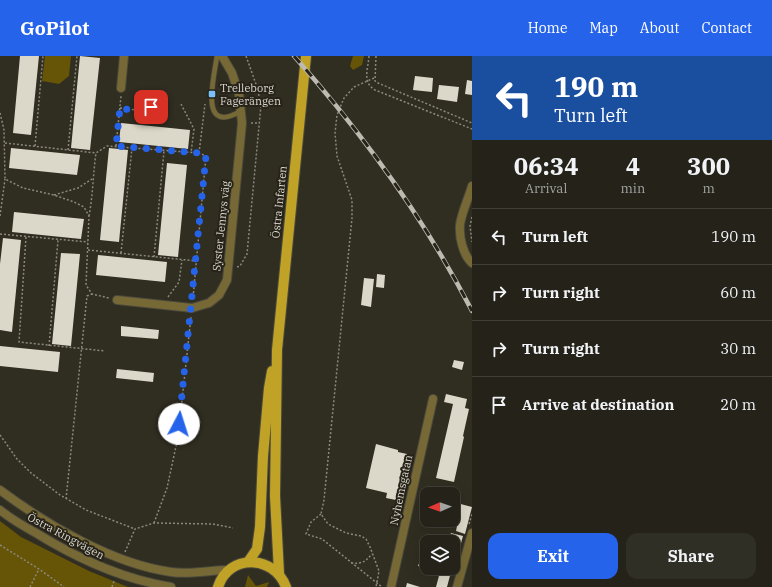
<!DOCTYPE html>
<meta charset="utf-8">
<style>
:root{--surface:#242219;--page:#302f26;--text:#f1f3f6;--muted:#a3a4a2;--line:#413f38;--accent:#2563eb}
body{margin:0;font-family:"IBM Plex Serif",serif;background:var(--page);color:var(--text);height:100vh;display:flex;flex-direction:column;font-size:15px;white-space:nowrap}
*{box-sizing:border-box;margin:0}
p{font-size:13px;color:var(--muted)}
.icon{flex:none;width:22px;height:22px;fill:none;stroke:currentColor;stroke-width:2;stroke-linecap:round;stroke-linejoin:round}
.map{position:relative;flex:1;overflow:hidden}
.drawer{display:flex;flex-direction:column;background:var(--surface);width:300px}
.drawer>*{flex:none}
.banner{background:#1a4fa0;color:#fff;overflow:hidden}
.needle{width:26px;rotate:268deg}
.fabs{position:absolute;left:420px;top:431px;display:grid;gap:8px}
.fabs a{display:grid;place-items:center;width:40px;height:40px;border-radius:8px;background:var(--surface);box-shadow:0 4px 16px #0002,0 0 0 1px var(--line);font-size:20px}
.pin{position:absolute;display:grid;place-items:center;width:34px;height:34px;color:#fff;margin:-17px;border-radius:8px;box-shadow:0 2px 6px #0006}
.me{position:absolute;width:44px;margin:-22px;rotate:5deg;stroke-linejoin:round;filter:drop-shadow(0 0 3px #0008)}
.turn{display:flex;align-items:center;gap:14px;height:84px;padding:0 16px;font-size:18px}
.turn .icon{width:52px;height:52px;stroke-width:2.5}
.turn b{display:block;font-size:28px;line-height:34px}
.eta{display:flex;justify-content:space-evenly;align-items:center;height:68px;text-align:center}
.eta b{font-size:24px;font-weight:700;line-height:28px}
.cta{display:flex;gap:8px;margin-top:auto;padding:8px 16px}
.cta a{flex:1;height:46px;border-radius:12px;background:var(--accent);color:#fff;font-size:16px;font-weight:700;line-height:46px;text-align:center}
.cta a+a{background:var(--page);color:var(--text)}
ul{padding:0;list-style:none}
li{display:flex;align-items:center;gap:12px;height:56px;padding:0 16px;border-top:1px solid var(--line)}
li div{flex:1}
li b{display:block;font-size:15px}
li em{font-style:normal}
header{display:flex;align-items:center;gap:24px;box-sizing:border-box;height:56px;padding:0 20px;background:var(--accent);color:#fff}
header strong{font-size:19px}
nav{display:flex;gap:22px;margin-inline-start:auto;font-size:14px}
main{display:flex;flex:1;min-height:0}
.map>svg:first-child{display:block}
</style>
<header>
<strong>GoPilot</strong>
<nav><a>Home</a><a>Map</a><a>About</a><a>Contact</a></nav>
</header>
<main>
<div class="map">
<svg width="472" height="531" viewBox="0 0 472 531">
<rect width="100%" height="100%" fill="#302d21"/>
<path fill="#665407" d="M45 0H71L69 20 59 28 42 25Z
M353 0H364L362 9 353 14 350 10Z
M0 465 21 481 89 515 128 531H0Z
M248 519 256 530 269 526 267 531H245Z"/>
<path fill="#dcd8c9" d="M20 0H39L31 79 13 77Z
M80 0 100 2 90 94 71 92Z
M415 20 433 22 432 36 413 34Z
M467 24 472 25V39L465 38Z
M439 29 459 31 457 46 437 43Z
M121 67 190 74 188 93 119 86Z
M11 92 80 99 77 119 9 112Z
M109 92 128 94 119 186 100 184Z
M167 107 187 109 178 201 158 199Z
M14 156 84 163 81 183 12 176Z
M3 182 21 184 12 276 0 274V208Z
M61 197 80 198 71 290 52 288Z
M98 199 167 206 165 226 96 219Z
M377 218 385 219 384 232 376 231Z
M364 222 374 223 371 251 361 249Z
M121 270 159 274 158 283 121 280Z
M0 290 60 296 58 316 0 310Z
M454 304 464 306 462 314 452 311Z
M117 313 154 317 153 326 116 322Z
M446 338 467 343 465 352 469 353 463 380 464 381 454 426 436 422 453 348 444 346Z
M376 388 398 394V396L407 398 396 444 386 442 387 437 366 432Z
M453 446 472 451 465 478 456 475 457 470 436 464H453V459L460 461 461 457 454 455 456 451 453 450Z
M451 477 463 480 458 498 453 496V486H448Z
M420 505 427 507V512L418 510Z
M428 512H452L447 531H436L440 516Z
M407 527 420 531H406Z"/>
<g fill="none" stroke-linecap="round" stroke-linejoin="round">
<defs>
<path id="service" d="M217 0C214 22 198 80 241 55"/>
<path id="minor" d="M121 32 124 0
M472 130C469 141 461 158 460 169 459 181 463 199 472 207
M117 244 192 252 209 247 219 239 227 224 242 67 239 38 232 17 222 0
M391 531 433 343
M457 531 472 477"/>
<path id="tertiary" d="M0 434C47 469 113 508 171 516 190 519 210 514 229 514
M0 454C11 463 23 470 36 477 78 503 122 523 171 531"/>
<path id="primary" d="M248 506 257 493 260 471 263 400 269 332 272 315
M279 517 275 440 277 294 306 0
M218 531C229 497 274 499 286 531"/>
</defs>
<use href="#service" stroke="#4b483d" stroke-width="6"/>
<use href="#minor" stroke="#4b483d" stroke-width="10"/>
<use href="#tertiary" stroke="#4b483d" stroke-width="10"/>
<use href="#primary" stroke="#4b483d" stroke-width="12"/>
<path stroke="#8b887f" stroke-width="1.5" stroke-dasharray="2 2" stroke-linecap="butt" d="M369 0C368 14 362 26 375 34L472 73
M376 0 375 25 378 27 472 67
M374 22 354 31 344 42 337 59 335 77 337 100 352 144V162L324 444 321 458 328 468 346 477 361 480 366 483 370 491 379 515 376 531
M181 48 194 73 191 97
M120 52 144 55 149 54 156 45
M0 57 4 74 5 123 23 132 54 139 74 146 84 151 89 160 86 229 92 238 109 242
M251 67H259
M5 87 96 97
M35 90 43 0
M116 90 121 40
M68 94 77 0
M199 97 205 48
M54 139 78 132 92 123
M0 160 5 123
M89 160C93 139 93 118 96 97L107 90 199 97 206 100 193 242
M472 161 470 170 472 186
M0 178 88 186
M26 181 19 286 105 295
M88 194 197 205
M121 197 132 92
M154 201 164 95
M237 211 240 210 247 198 261 49 257 31 246 0
M168 241 179 226 182 204
M49 290 58 184
M0 379 17 403 31 417 60 439 86 454 135 473
M66 443 87 240 92 238
M321 458 311 466 306 478 322 483 382 531
M154 467 167 432 178 381 191 261
M469 468 472 458
M0 489 39 513 64 531
M125 496 135 473 154 467 213 468 233 472
M351 507C362 508 365 506 372 498
M30 531 39 513
M112 531 114 525"/>
<use href="#service" stroke="#766935" stroke-width="4.5"/>
<use href="#minor" stroke="#766935" stroke-width="8"/>
<use href="#tertiary" stroke="#766935" stroke-width="8"/>
<use href="#primary" stroke="#bfa226" stroke-width="10"/>
<defs>
<path id="rail" d="M294 0C363 78 424 162 472 255"/>
</defs>
<use href="#rail" stroke="#bcbab1" stroke-width="4.5"/>
<use href="#rail" stroke="#272318" stroke-width="3" stroke-dasharray="9" stroke-linecap="butt"/>
</g>
<g fill="none" stroke-linecap="round" stroke-linejoin="round">
<path stroke="#2563eb" stroke-width="7" stroke-dasharray="0 12.6" d="M151 51C145 58 128 53 120 52L116 90 199 97 206 100 179 368"/>
</g>
<rect fill="#7abff8" stroke="#272318" stroke-width="1.5" x="208" y="34" width="8" height="8" rx="2"/>
<g text-anchor="middle" dominant-baseline="central" stroke-width="4" stroke-linejoin="round" paint-order="stroke">
<g font-size="11" fill="#dad8d0" stroke="#272318" text-anchor="start">
<text x="220" y="32">Trelleborg<tspan x="220" dy="13">Fagerängen</tspan></text>
</g>
<g font-size="11" fill="#dad8d0" stroke="#272318">
<text transform="translate(279 146) rotate(-84)">Östra Infarten</text>
<text transform="translate(221 170) rotate(-84)">Syster Jennys väg</text>
<text transform="translate(401 434) rotate(-78)">Nyhemsgatan</text>
<text transform="translate(66 480) rotate(28)">Östra Ringvägen</text>
</g>
</g>
</svg>
<div class="fabs">
<a><svg class="needle" viewBox="-14 -14 28 28"><path d="M0-13l5 13h-10z" fill="#e53935"/><path d="M0 13l5-13h-10z" fill="#a3a4a2"/></svg></a>
<a><svg class="icon" aria-label="layers" viewBox="0 0 24 24"><path d="M12 4l9 5-9 5-9-5zM3 14l9 5 9-5"/></svg></a>
</div>
<div class="pin" style="left:151px;top:51px;background:#d93025"><svg class="icon" aria-label="arrive" viewBox="0 0 24 24"><path d="M6 21V4h12l-3 4 3 4H6"/></svg></div>
<svg class="me" style="left:179px;top:368px" viewBox="-20 -20 40 40"><circle r="19" fill="#fff"/><path d="M0-13L10 11 0 6-10 11z" fill="#2563eb"/></svg>
</div>
<section class="drawer">
<div class="banner">
<div class="turn"><svg class="icon" aria-label="left" viewBox="0 0 24 24"><path d="M17 20v-9H6M10 6l-5 5 5 5"/></svg><div><b>190 m</b>Turn left</div></div>
</div>
<div class="eta">
<div><b>06:34</b><p>Arrival</p></div>
<div><b>4</b><p>min</p></div>
<div><b>300</b><p>m</p></div>
</div>
<ul>
<li><svg class="icon" aria-label="left" viewBox="0 0 24 24"><path d="M17 20v-9H6M10 6l-5 5 5 5"/></svg><div><b>Turn left</b></div><em>190 m</em></li>
<li><svg class="icon" aria-label="right" viewBox="0 0 24 24"><path d="M7 20v-9h11M14 6l5 5-5 5"/></svg><div><b>Turn right</b></div><em>60 m</em></li>
<li><svg class="icon" aria-label="right" viewBox="0 0 24 24"><path d="M7 20v-9h11M14 6l5 5-5 5"/></svg><div><b>Turn right</b></div><em>30 m</em></li>
<li><svg class="icon" aria-label="arrive" viewBox="0 0 24 24"><path d="M6 21V4h12l-3 4 3 4H6"/></svg><div><b>Arrive at destination</b></div><em>20 m</em></li>
</ul>
<div class="cta"><a>Exit</a><a>Share</a></div>
</section>
</main>
